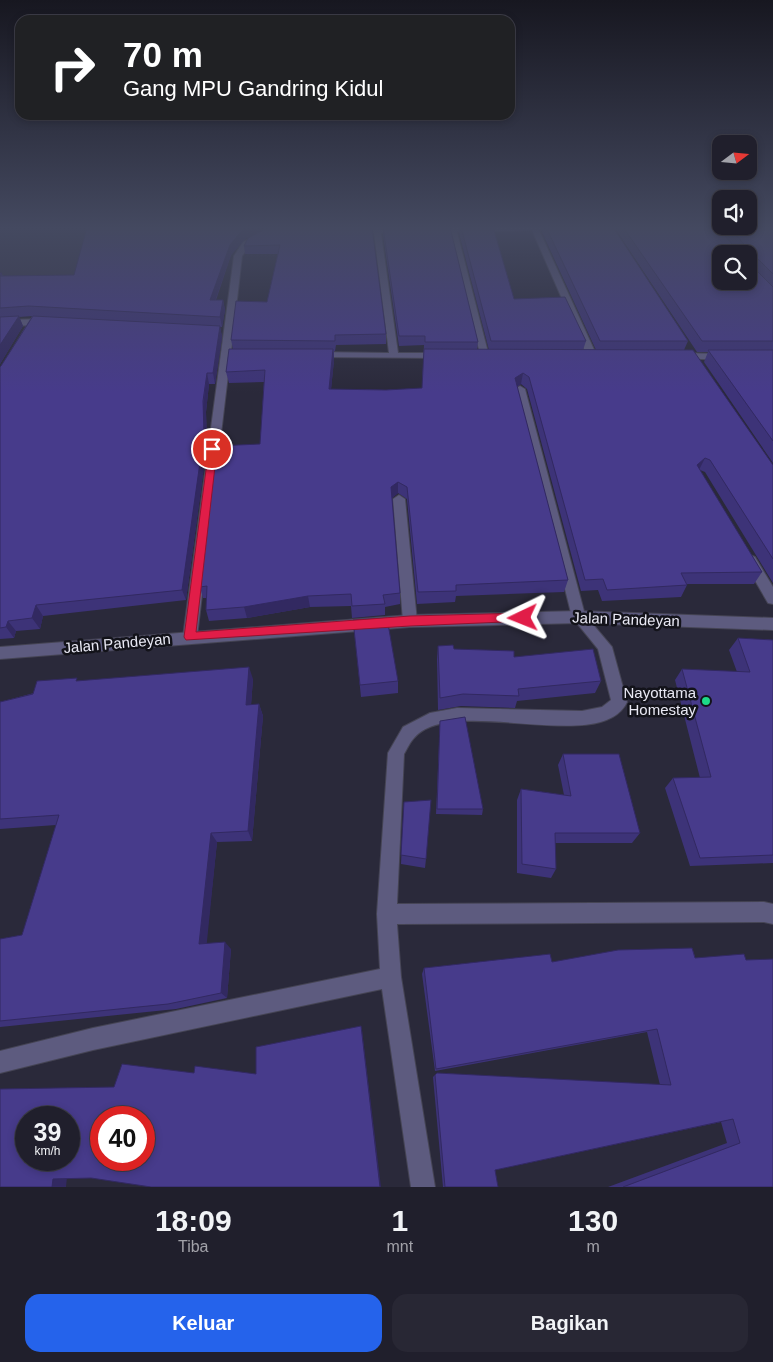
<!DOCTYPE html>
<html lang="id">
<style>
:root{--surface:#201f2c;--page:#282734;--text:#f1f3f6;--muted:#a2a2a9;--line:#3d3d48;--accent:#2563eb}
body{margin:0;font-family:Arial,sans-serif;background:var(--page);color:var(--text);height:100vh;display:flex;flex-direction:column;font-size:19px;white-space:nowrap}
*{box-sizing:border-box;margin:0}
p{font-size:16px;color:var(--muted)}
.icon{flex:none;width:28px;height:28px;fill:none;stroke:currentColor;stroke-width:2;stroke-linecap:round;stroke-linejoin:round}
.map{position:relative;height:1187px;overflow:hidden}
.drawer{display:flex;flex-direction:column;background:var(--surface);flex:1}
.drawer>*{flex:none}
.banner{position:absolute;left:15px;top:15px;width:500px;height:105px;border-radius:15px;box-shadow:0 2px 8px #0003,0 0 0 1px var(--line);background:#202124;color:#fff;overflow:hidden}
.needle{width:32px;rotate:74deg}
.buttons{position:absolute;left:712px;top:135px;display:grid;gap:10px}
.buttons a{display:grid;place-items:center;width:45px;height:45px;border-radius:10px;background:var(--surface);box-shadow:0 2px 8px #0003,0 0 0 1px var(--line);font-size:25px}
.speed{position:absolute;left:15px;top:1106px;display:flex;gap:10px;font-size:25px;font-weight:700;text-align:center}
.speed>*{display:grid;place-content:center;width:65px;height:65px;border-radius:50%;background:var(--surface);box-shadow:0 2px 8px #0003,0 0 0 1px var(--line);line-height:1}
.speed small{font-size:12px;font-weight:400}
.speed .limit{border:8px solid #d22;background:#fff;color:#111}
.pin{position:absolute;display:grid;place-items:center;width:42px;height:42px;color:#fff;margin:-21px;border:2px solid #fff;border-radius:50%;box-shadow:0 1px 5px #0007}
.me{position:absolute;width:55px;margin:-28px;rotate:268deg;stroke-linejoin:round;filter:drop-shadow(0 0 4px #0008)}
.turn{display:flex;align-items:center;gap:18px;height:105px;padding:0 25px;font-size:22px}
.turn .icon{width:65px;height:65px;stroke-width:2.5}
.turn b{display:block;font-size:35px;line-height:42px}
.eta{display:flex;justify-content:space-evenly;align-items:center;height:85px;text-align:center}
.eta b{font-size:30px;font-weight:600;line-height:35px}
.cta{display:flex;gap:10px;margin-top:auto;padding:10px 25px}
.cta a{flex:1;height:58px;border-radius:15px;background:var(--accent);color:#fff;font-size:20px;font-weight:600;line-height:58px;text-align:center}
.cta a+a{background:var(--page);color:var(--text)}
.map>svg:first-child{display:block}
</style>
<div class="map">
<svg width="773" height="1187" viewBox="0 0 773 1187">
<rect width="100%" height="100%" fill="#2a293a"/>
<path fill="#353449" d="M0 227H201L175 294 0 281Z"/>
<g fill="none" stroke-linecap="round" stroke-linejoin="round">
<defs>
<path id="service" d="M750 555 755 557 773 587V604L768 603 743 560Z"/>
<path id="minor" d="M265 227H272L270 235 252 242 242 256 231 352H247L252 355 247 358H230L197 637 195 641 190 643 185 641 183 637 234 256 243 242 264 232Z
M455 227H564L561 229 539 230 597 356 595 358 587 356 532 230 457 232 489 356 481 358 450 232H433L429 230 433 228Z
M405 228V232H402L381 233 398 353H442L445 354V358L313 357V353L316 352 389 353 374 233H356L352 231 356 229Z
M0 320 46 319 50 322 46 325 0 326Z
M679 353 725 354 730 357 725 360 676 358 674 356Z
M520 386 525 389 585 615 612 647 627 702C601 757 453 693 414 738 410 742 407 749 404 754L397 904 764 902 773 904V924L764 922 397 924 401 977 435 1187H411L382 989 93 1050 0 1073V1051L93 1028 380 969 377 914 388 753 403 727 430 713 457 708 582 711 602 707 611 700 598 649 572 617 515 389Z
M399 495 405 499 417 621 415 625H405L403 621 393 499Z"/>
<path id="tertiary" d="M579 611 773 618V630L579 623 410 627 0 659V647L410 615Z"/>
</defs>
<use href="#service" stroke="#454454" stroke-width="2"/>
<use href="#minor" stroke="#454454" stroke-width="2"/>
<use href="#tertiary" stroke="#454454" stroke-width="2"/>
<use href="#service" fill="#5d5b7f" fill-rule="evenodd"/>
<use href="#minor" fill="#5d5b7f" fill-rule="evenodd"/>
<use href="#tertiary" fill="#5d5b7f" fill-rule="evenodd"/>
</g>
<path fill="#3d3378" fill-rule="evenodd" d="M272 227H450L478 342 477 350H489L459 233 460 227H493L514 299 586 341 583 350H596L542 232 543 227H613L688 341 684 350 773 465V583L705 472 700 470 762 572 754 584H687V585L681 597 602 601 598 590 581 591 527 389 521 384 517 387 568 580 564 592 456 596 455 602 417 604 407 499 398 493 392 498 400 593V604L385 607V615L352 618 351 606 310 607 247 618 209 621 206 610V598H203L200 587 260 444 264 382 229 383 226 372 233 349 231 340 267 302 278 254H245L244 246 261 231 246 238 231 255 216 300H223L225 310 222 327H220L222 337 215 384H209L206 412 207 445 186 600 43 616 40 629 16 631 14 638 0 639V367L1 366 32 316 19 317 23 326 0 364V273L4 276 74 275 262 231 272 228ZM372 228H383V235L399 346 424 345 422 388 386 390 331 389 334 360V351H335L336 345 386 344V334Z
M614 227H773V463L704 362 708 352H697Z
M353 620 398 681V693L361 697Z
M738 638 773 640V863L690 866 665 788 673 778H700L675 680 682 669 737 672 729 650Z
M438 646 454 649 514 657 601 681 595 693 517 701 515 708 461 706 438 710 437 659Z
M253 679 251 705 259 704 263 716 252 841 217 842 206 944 231 949 227 998 176 1009 0 1027V939L22 935 56 825 0 829V702L79 681Z
M440 721 483 809 482 815 436 814Z
M563 754 640 833 632 843H555L556 869 551 878 517 873V800L521 789 564 795 558 765Z
M404 802 426 859 425 868 401 864Z
M692 948 773 1187H608L727 1143 721 1122 495 1170 498 1187H443L433 1077 437 1073 660 1085 647 1032 435 1071 422 974 424 968 552 962Z"/>
<path fill="#322961" d="M248 227H263L262 231 246 238 231 255 212 310 210 300 230 245 244 228Z
M223 300 225 310 222 327 220 317Z
M19 316 23 326 0 364V345Z
M220 326 222 337 215 384 213 373Z
M333 349 334 360 330 400 329 389Z
M207 373 209 384 206 412 207 445 186 600 182 590Z
M523 373 521 384 513 389 515 378Z
M705 458 699 470 697 465Z
M398 482V493L391 499V487Z
M308 596 310 607 247 618 244 607Z
M36 605 43 616 40 629 32 618Z
M8 621 16 631 14 638 6 627Z
M249 667 253 679 250 717 246 705Z
M259 704 263 716 252 841 248 831Z
M211 833 217 842 206 951 199 944Z
M225 942 231 949 227 998 221 993Z
M361 1026 362 1030 381 1187H380Z
M67 1177 66 1187H52L53 1179Z"/>
<path fill="#473b8b" stroke="#322961" fill-rule="evenodd" d="M87 227H248L244 228 230 245 210 300H223L220 317 29 306 0 308V273H2L0 276 74 275Z
M343 227H372L386 334 335 335V341L231 340 236 301 267 302 280 245 244 246 248 238 267 228Z
M383 227H450L478 342H425V336H399Z
M461 227H493L514 299 565 297 586 341H491Z
M546 227H613L688 341H600Z
M623 227H717L733 245 744 244 729 227H773V274L755 256H752V266L773 287V341H702ZM721 254H749V281H721Z
M19 316 0 345V317Z
M33 316 220 326 213 373H207L203 401 204 434 182 590 36 605 32 618 8 621 6 627 0 628V367L1 366Z
M229 349H333L329 389 386 390 422 388 424 349 693 350 773 465V559L710 460 705 458 697 465 762 572 681 573 687 585 607 590 603 579 585 580 529 377 523 373 515 378 568 580 456 585V591L418 592 407 487 398 482 391 487 400 593 383 595 385 604 352 606 351 594 308 596 244 607 206 610 207 586 200 587 217 446 260 444 265 370 226 372Z
M708 350H773V441Z
M387 618 398 681 360 685 353 620Z
M738 638 773 640V855L700 858 673 778 711 777 682 669 750 672Z
M453 645 454 649 514 651V657L593 649 601 681 518 689 519 696 463 694 440 698 438 646Z
M249 667 246 705 259 704 248 831 211 833 199 944 225 942 221 993 168 1004 0 1021V939L22 935 59 815 0 819V702L33 694 37 681 77 678 76 681Z
M465 717 483 809H437L440 721Z
M563 754H619L640 833H555L556 869 522 864 521 789 571 796Z
M431 800 426 859 401 855 404 802Z
M692 948 695 958 744 954 746 960 773 959V1187H623L740 1143 733 1119 495 1170 498 1187H445L435 1075 437 1073 671 1085 657 1029 436 1069 424 968 550 954 552 962 618 950Z
M361 1026 380 1187H151L91 1178 53 1179 52 1187H0V1089L114 1087 122 1064 194 1073 195 1066 256 1074V1047ZM26 1118H69V1160H26ZM101 1118H144V1160H101Z"/>
<linearGradient id="sky" x2="0" y2="1"><stop stop-color="#171720"/><stop offset="0.58" stop-color="#444960"/><stop offset="1" stop-color="#444960" stop-opacity="0"/></linearGradient>
<rect width="773" height="393" fill="url(#sky)"/>
<path fill="#e11d48" stroke="#92132f" d="M209 447 217 449 196 632 410 616 523 613 527 615V621L410 626 186 640 184 637Z"/>
<circle fill="#1dd988" stroke="#13131a" stroke-width="2" cx="706" cy="701" r="5"/>
<g text-anchor="middle" dominant-baseline="central" stroke-width="5" stroke-linejoin="round" paint-order="stroke">
<g font-size="15" fill="#e9e9f4" stroke="#13131a">
<text transform="translate(626 619) rotate(2)">Jalan Pandeyan</text>
<text transform="translate(117 643) rotate(-5)">Jalan Pandeyan</text>
</g>
<g font-size="15" fill="#e9e9f4" stroke="#13131a" text-anchor="end">
<text x="696" y="692">Nayottama<tspan x="696" dy="17">Homestay</tspan></text>
</g>
</g>
</svg>
<div class="buttons">
<a><svg class="needle" viewBox="-14 -14 28 28"><path d="M0-13l5 13h-10z" fill="#e53935"/><path d="M0 13l5-13h-10z" fill="#a2a2a9"/></svg></a>
<a><svg class="icon" aria-label="sound" viewBox="0 0 24 24"><path d="M4 9h4l5-4v14l-5-4H4zM17 9q2 3 0 6"/></svg></a>
<a><svg class="icon" aria-label="search" viewBox="0 0 24 24"><circle cx="10" cy="10" r="6"/><path d="M15 15l6 6"/></svg></a>
</div>
<div class="speed"><div>39<small>km/h</small></div><div class="limit">40</div></div>
<div class="pin" style="left:212px;top:449px;background:#d93025"><svg class="icon" aria-label="arrive" viewBox="0 0 24 24"><path d="M6 21V4h12l-3 4 3 4H6"/></svg></div>
<svg class="me" style="left:523px;top:618px" viewBox="-20 -20 40 40"><path d="M0-17L14 15 0 8-14 15z" fill="#e11d48" stroke="#fff" stroke-width="4"/></svg>
<div class="banner">
<div class="turn"><svg class="icon" aria-label="right" viewBox="0 0 24 24"><path d="M7 20v-9h11M14 6l5 5-5 5"/></svg><div><b>70 m</b>Gang MPU Gandring Kidul</div></div>
</div>
</div>
<section class="drawer">
<div class="eta">
<div><b>18:09</b><p>Tiba</p></div>
<div><b>1</b><p>mnt</p></div>
<div><b>130</b><p>m</p></div>
</div>
<div class="cta"><a>Keluar</a><a>Bagikan</a></div>
</section>
